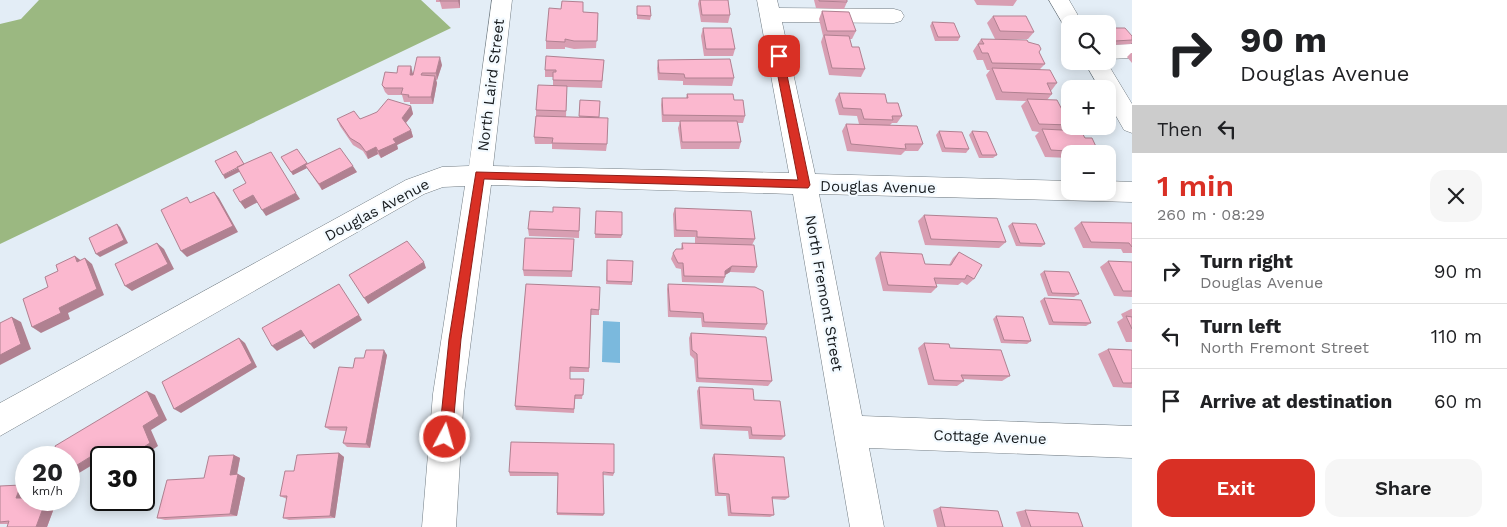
<!DOCTYPE html>
<meta charset="utf-8">
<style>
:root{--surface:#fff;--page:#f6f6f6;--text:#202124;--muted:#757577;--line:#e0e0e0;--accent:#d93025}
body{margin:0;font-family:"Work Sans",sans-serif;background:var(--page);color:var(--text);height:100vh;display:flex;flex-direction:column;font-size:19px;white-space:nowrap}
*{box-sizing:border-box;margin:0}
p{font-size:16px;color:var(--muted)}
.icon{flex:none;width:28px;height:28px;fill:none;stroke:currentColor;stroke-width:2;stroke-linecap:round;stroke-linejoin:round}
.map{position:relative;flex:1;overflow:hidden}
.sheet{display:flex;flex-direction:column;background:var(--surface);width:375px}
.sheet>*{flex:none}
.guide{background:#fff;color:var(--text);overflow:hidden}
.fabs{position:absolute;left:1061px;top:15px;display:grid;gap:10px}
.fabs a{display:grid;place-items:center;width:55px;height:55px;border-radius:10px;background:var(--surface);box-shadow:0 2px 12px #0003;font-size:25px}
.speed{position:absolute;left:15px;top:446px;display:flex;gap:10px;font-size:25px;font-weight:700;text-align:center}
.speed>*{display:grid;place-content:center;width:65px;height:65px;border-radius:50%;background:var(--surface);box-shadow:0 2px 12px #0003;line-height:1}
.speed small{font-size:12px;font-weight:400}
.speed .limit{border:2px solid #111;border-radius:8px;background:#fff;color:#111}
.pin{position:absolute;display:grid;place-items:center;width:42px;height:42px;color:#fff;margin:-21px;border-radius:10px;box-shadow:0 2px 8px #0006}
.me{position:absolute;width:55px;margin:-28px;rotate:6deg;stroke-linejoin:round;filter:drop-shadow(0 0 4px #0008)}
.turn{display:flex;align-items:center;gap:18px;height:105px;padding:0 25px;font-size:22px}
.turn .icon{width:65px;height:65px;stroke-width:2.5}
.turn b{display:block;font-size:35px;line-height:42px}
.then{display:flex;align-items:center;height:48px;padding:0 25px;background:#0003;gap:10px;font-size:19px}
.round{display:grid;place-items:center;flex:none;width:52px;height:52px;border-radius:15px;background:var(--page)}
.summary{display:flex;align-items:center;justify-content:space-between;height:85px;padding:0 25px}
h1{font-size:30px;font-weight:600;line-height:38px;color:var(--accent)}
.action{display:flex;gap:10px;margin-top:auto;padding:10px 25px}
.action a{flex:1;height:58px;border-radius:15px;background:var(--accent);color:#fff;font-size:20px;font-weight:600;line-height:58px;text-align:center}
.action a+a{background:var(--page);color:var(--text)}
ul{padding:0;list-style:none}
li{display:flex;align-items:center;gap:15px;height:65px;padding:0 25px;border-top:1px solid var(--line)}
li div{flex:1}
li b{display:block;font-size:19px}
li em{font-style:normal}
main{display:flex;flex:1;min-height:0}
.map>svg:first-child{display:block}
</style>
<main>
<div class="map">
<svg width="1132" height="527" viewBox="0 0 1132 527">
<rect width="100%" height="100%" fill="#e3edf6"/>
<path fill="#9bb881" d="M39 0H421L451 28 0 244V24L21 19Z"/>
<path fill="#7bb9dd" d="M603 321 620 322V363L602 362Z"/>
<g fill="none" stroke-linecap="round" stroke-linejoin="round">
<defs>
<path id="minor" d="M492 0H512L493 166 789 173 757 0H777L779 8 894 9 901 11 904 16 901 21 894 23 782 22 815 174 1070 181V191H1108V181L1132 182V202L819 194 862 416 1132 426V458L869 448 884 527H850L793 194 491 185 464 394 456 527H422L433 394 465 186 443 187 424 194 0 436V403L406 180 442 167 469 166Z
M1049 0H1069L1083 24H1070V30L1066 29Z
M1132 44V58L1108 59V45Z
M1084 61H1106L1132 104V133L1124 130 1108 102V89H1100Z"/>
</defs>
<use href="#minor" stroke="#727c83" stroke-width="1"/>
<use href="#minor" fill="#fff" fill-rule="evenodd"/>
</g>
<path fill="#d89eb2" d="M436 0H460V8L442 9 440 2H436Z
M699 0H728L730 15 728 23 701 22 698 4Z
M814 0H847V2L844 9 816 8Z
M974 0H1017L1013 6 977 5Z
M637 6 651 16 650 20 637 19Z
M822 11 856 31 852 39H850L852 47 865 69 861 77 829 75 821 42 823 36 819 19Z
M583 12 598 13 596 48 574 49 565 47V49H546V41Z
M993 16 1034 32 1028 39H995L987 23Z
M932 22 960 37 958 41H935L930 26Z
M703 28 735 49 733 56H704L701 36Z
M1108 28 1132 36V43L1131 44 1112 45 1108 39Z
M981 39 1028 42 1039 52 1045 64 1040 69 1057 83 1051 91 1052 94 1047 100 1070 125 1065 130 1085 138 1099 153 1098 154H1070V158L1045 157 1035 136 1039 132 1032 131 1021 106 1026 101 996 100 986 75 990 70H987L983 60H977L973 51Z
M1131 53H1132V63L1127 57Z
M604 60 602 88 567 87 566 117H579L580 100 599 117 607 144 606 151 552 149V144H535L534 137 536 116V110L553 85V77H545V70Z
M658 60 734 78 732 86 683 85V81L658 80 657 68Z
M442 65 437 80H436L437 83 433 104H410V102H404L402 95H388L385 92 382 85 397 73H413Z
M839 93 887 103 902 116 897 123H892L890 125 923 144 918 151H905L901 155 847 151 842 131 846 124H859L857 116 839 115 835 100Z
M687 94 734 100 745 116 743 123H738L741 142 739 149H681L678 128 680 122H662L661 105 662 98H686Z
M411 106 413 114 406 123 411 130 413 137 397 145 398 149 381 158 378 154 368 159 363 151 353 145 340 126 337 119H360Z
M939 131 969 149 966 153 942 152 936 135Z
M972 131 997 155 993 158H979L969 135Z
M281 157 308 163 357 172 322 190 307 168 293 175Z
M580 208 579 238 529 236 528 229 553 212Z
M675 208 755 239 752 245 757 267 754 273 730 272 725 275V277L723 283 682 282 681 269 676 268 671 259 673 253 681 249 682 243 695 244V237H674L673 214Z
M596 211 622 235 621 238H595Z
M924 215 1006 242 999 248 925 245 918 221Z
M1081 222 1132 223V253H1123L1121 249 1083 248 1074 228Z
M1012 223 1045 244 1041 247 1016 246 1008 226Z
M574 239 572 277 524 276 523 270Z
M880 252 925 264 949 265 953 258 959 252 974 279 967 285 962 282 958 285 936 284 937 287 931 293 883 291 875 258Z
M607 260 632 282V285L606 284Z
M1108 261 1132 262V297L1114 296 1100 267Z
M1044 271 1079 294 1074 297 1048 296 1040 274Z
M526 284 599 310V315H591L589 372H570V379H584L582 399H575L574 413 516 410 515 406Z
M668 284 767 324 764 330 702 327 701 318 668 317 667 289Z
M1044 298 1091 323 1086 326 1049 325 1040 301Z
M1131 309H1132V342H1126L1117 322 1123 318 1121 314Z
M996 316 1031 341 1027 344 1001 343 993 319Z
M691 333 772 381 768 386 696 382 694 359 690 355 689 338Z
M924 343 950 348 1010 376 1002 381 963 379 964 381 957 386 928 385 918 348Z
M1108 349 1132 350V388L1113 387 1098 354Z
M387 355 370 448 347 447 343 443 346 431 330 430 325 427 353 368 364 358Z
M699 387 754 400 785 436 781 440 749 439 748 431 700 429 697 391Z
M339 453 344 457 335 518 289 520 283 518 287 499 280 496 294 471Z
M714 454 789 497 785 500 772 499 774 515 770 517 728 516 726 496H715L712 458Z
M234 455 240 458 237 475 238 474 245 478 237 516 165 520 157 518 204 478Z
M509 472 614 473 613 476 603 475 604 514 603 516 557 515 558 476H510Z
M0 486 26 500H57L47 527H7L8 524H0Z
M940 507 1003 527H937L933 510Z
M1025 510 1083 527H1021L1016 512Z"/>
<path fill="#b08191" d="M459 0H460V8L458 1Z
M440 57 442 65 437 80 436 73Z
M411 66 413 74 412 83 410 75Z
M435 76 437 83 433 104 431 97Z
M411 106 413 114 404 125 402 118Z
M411 130 413 137 397 145 398 149 381 158 378 151 393 139Z
M376 147 378 154 368 159 366 152Z
M307 163 305 165 307 168 293 175 291 172Z
M244 165 247 168 225 179 223 175Z
M353 166 357 172 322 190 319 184Z
M214 192 219 198 238 232 187 257 181 251Z
M296 193 300 199 266 216 262 210Z
M253 195 258 202 245 209 240 202Z
M117 224 120 227 128 243 100 257 96 254Z
M157 243 164 249 174 269 132 291 125 286Z
M75 256 83 262H77Z
M85 258 92 264 104 295 68 313 70 319 41 333 32 327 59 308Z
M424 262 426 268 368 304 364 298Z
M732 266 730 272 722 277 725 271Z
M359 315 362 320 314 349 310 344Z
M12 317 21 322 31 349 0 365V355Z
M301 330 306 335 277 351 272 346Z
M239 338 245 343 257 367 181 413 174 409Z
M384 350 387 355 370 448 366 444Z
M147 391 155 395 167 420 151 430 158 446 140 458H127L143 426Z
M339 453 344 457 335 518 330 516Z
M234 455 240 458 236 478 230 475Z
M90 457 99 461 74 476 69 474V470Z
M238 474 245 478 237 516 230 514Z
M21 485 26 486V500L16 498Z
M46 500H57L47 527H36Z"/>
<path fill="#fbb8cf" stroke="#b08191" d="M440 0H459L458 1H440Z
M700 0H728L730 15H702Z
M819 0H847V2L819 1Z
M562 1 583 2V12L598 13 597 41H574L565 39V42L546 41 549 8 561 9Z
M637 6H650L651 16 637 15Z
M822 11 849 12 856 31H827Z
M993 16H1026L1034 32 1000 31Z
M932 22 954 23 960 37H938Z
M703 28H731L735 49H706Z
M1108 28H1125L1132 36V40L1115 41 1108 30Z
M824 35 849 36 852 47H859L865 69 832 68Z
M981 39 1027 40 1028 42 1039 45 1041 49 1039 52 1045 64 992 63 988 53H982L978 44H984Z
M546 56 604 60 602 81 553 80V72H556V70H545Z
M417 57H440L436 73H422L421 75 435 76 431 97H408L409 95 401 94 403 88H385L382 85 385 72 397 73 398 66H411L410 75H413Z
M730 59 734 78H685L684 74 659 73 658 60Z
M992 68 1050 70 1057 83H1047L1052 94 1002 92Z
M538 85 567 86 566 111 536 110Z
M839 93 885 94 887 103H898L902 116H892L893 120 864 119 861 109 843 108Z
M687 94H733L734 100H743L745 116 663 115 662 98H688Z
M388 99 411 106 402 118 411 130 393 139 396 143 378 151 376 147 366 152 360 144 350 138 337 119 354 111 360 119 370 115 377 112Z
M1027 99 1057 100 1070 125 1039 124Z
M580 100 600 101 599 117 579 116Z
M536 116 608 118 607 144 552 143 553 138 534 137Z
M680 121H737L741 142H682Z
M846 124 917 126 923 144H905L906 149 851 144Z
M1042 129 1081 131 1085 138H1092L1099 153 1051 150Z
M939 131 962 132 969 149 945 148Z
M972 131 987 132 997 155H982Z
M340 148 353 166 319 184 305 165Z
M297 149 307 163 291 172 281 157Z
M236 151 244 164 223 175 215 161Z
M271 152 296 193 262 210 253 195 240 202 233 190 246 183 237 167Z
M214 192 233 226 181 251 161 210 187 197 190 203Z
M553 207 580 208 579 231 528 229 530 211 553 212Z
M675 208 751 211 755 239 697 237V231L676 230Z
M596 211 622 212V235L595 234Z
M924 215 997 218 1006 242 931 239Z
M1081 222 1132 223V247L1129 243 1091 242Z
M1012 223 1036 224 1045 244 1020 243Z
M117 224 124 240 96 254 89 238Z
M525 238 574 239 572 271 523 270Z
M407 241 424 262 364 298 349 275Z
M157 243 168 264 125 286 115 264Z
M682 243 754 245 757 267 732 266 725 271V277L684 276 683 263H678L673 253 676 249H683Z
M880 252 922 254 925 264 951 265 959 252 982 265 974 279 967 275 965 279 934 278 937 287 888 285Z
M75 256 77 262 85 258 97 289 59 308 61 313 32 327 23 299 48 287 45 277 58 271 56 265Z
M607 260 633 261 632 282 607 281Z
M1108 261 1132 262V291H1123Z
M1044 271 1069 272 1079 294 1052 293Z
M339 284 359 315 310 344 301 330 272 346 262 328Z
M526 284 600 287 599 310 591 309 589 368 570 367V379H584L583 395H575L574 409 515 406Z
M668 284 755 287 763 291 767 324 704 322 703 313 670 311Z
M1044 298 1081 300 1091 323 1053 322Z
M996 316 1023 317 1031 341 1004 340Z
M1126 316 1132 317V329Z
M12 317 21 344 0 355V323Z
M691 333 766 337 772 381 698 378 697 354 692 350Z
M239 338 252 363 174 409 162 382Z
M924 343 949 344 950 348 1001 350 1010 376 961 375 964 381 934 380Z
M1108 349 1132 350V383H1123Z
M366 350H384L366 444 343 443 347 427H325L339 367 353 368 355 358H364Z
M699 387 753 389 754 400 780 401 785 436 752 435 751 427 702 425Z
M147 391 159 416 143 426 150 443 127 458H101V473L97 476 90 457 69 470V458H59L55 446Z
M511 442 614 444V473L603 472 604 514 557 513 558 473 509 472Z
M339 453 330 516 283 518 287 496H280L285 471H294L297 455Z
M714 454 784 457 789 497H772L774 515 731 513 729 494 718 493Z
M234 455 230 475 238 474 230 514 157 518 167 480 204 478 209 456Z
M21 485 16 498H26V500H46L36 527H7L9 521 0 522V486Z
M940 507 998 511 1003 527H945Z
M1025 510 1078 513 1083 527H1031Z"/>
<path fill="#d93025" stroke="#8d1f18" d="M779 53 783 56 810 185 808 188 484 179 461 339 452 437 450 442 445 444 441 442 439 437 449 339 476 172 798 180 774 56Z"/>
<g text-anchor="middle" dominant-baseline="central" stroke-width="4.5" stroke-linejoin="round" paint-order="stroke">
<g font-size="15" fill="#15191c" stroke="#f3faff">
<text transform="translate(491 85) rotate(-83)">North Laird Street</text>
<text transform="translate(878 187) rotate(1)">Douglas Avenue</text>
<text transform="translate(377 210) rotate(-28)">Douglas Avenue</text>
<text transform="translate(824 293) rotate(80)">North Fremont Street</text>
<text transform="translate(990 437) rotate(2)">Cottage Avenue</text>
</g>
</g>
</svg>
<div class="fabs">
<a><svg class="icon" aria-label="search" viewBox="0 0 24 24"><circle cx="10" cy="10" r="6"/><path d="M15 15l6 6"/></svg></a>
<a>+</a>
<a>−</a>
</div>
<div class="speed"><div>20<small>km/h</small></div><div class="limit">30</div></div>
<div class="pin" style="left:779px;top:56px;background:#d93025"><svg class="icon" aria-label="arrive" viewBox="0 0 24 24"><path d="M6 21V4h12l-3 4 3 4H6"/></svg></div>
<svg class="me" style="left:445px;top:437px" viewBox="-20 -20 40 40"><circle r="17" fill="#d93025" stroke="#fff" stroke-width="3"/><path d="M0-11L8 9 0 5-8 9z" fill="#fff"/></svg>
</div>
<section class="sheet">
<div class="guide">
<div class="turn"><svg class="icon" aria-label="right" viewBox="0 0 24 24"><path d="M7 20v-9h11M14 6l5 5-5 5"/></svg><div><b>90 m</b>Douglas Avenue</div></div>
<div class="then">Then<svg class="icon" aria-label="left" viewBox="0 0 24 24"><path d="M17 20v-9H6M10 6l-5 5 5 5"/></svg></div>
</div>
<div class="summary"><div><h1>1 min</h1><p>260 m · 08:29</p></div><a class="round"><svg class="icon" aria-label="close" viewBox="0 0 24 24"><path d="M6 6l12 12M18 6L6 18"/></svg></a></div>
<ul>
<li><svg class="icon" aria-label="right" viewBox="0 0 24 24"><path d="M7 20v-9h11M14 6l5 5-5 5"/></svg><div><b>Turn right</b><p>Douglas Avenue</p></div><em>90 m</em></li>
<li><svg class="icon" aria-label="left" viewBox="0 0 24 24"><path d="M17 20v-9H6M10 6l-5 5 5 5"/></svg><div><b>Turn left</b><p>North Fremont Street</p></div><em>110 m</em></li>
<li><svg class="icon" aria-label="arrive" viewBox="0 0 24 24"><path d="M6 21V4h12l-3 4 3 4H6"/></svg><div><b>Arrive at destination</b></div><em>60 m</em></li>
</ul>
<div class="action"><a>Exit</a><a>Share</a></div>
</section>
</main>
